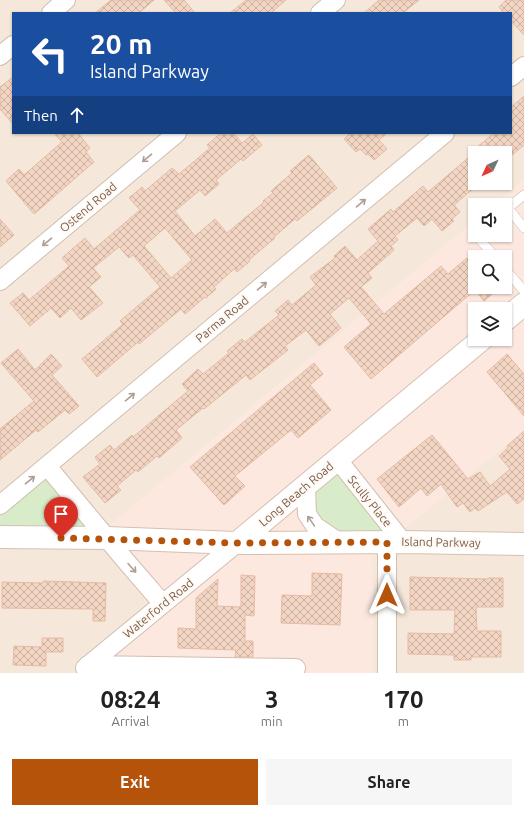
<!DOCTYPE html>
<style>
:root{--surface:#fff;--page:#f6f6f6;--text:#222;--muted:#767676;--accent:#b45309}
body{margin:0;font-family:Ubuntu,sans-serif;background:var(--page);color:var(--text);height:100vh;display:flex;flex-direction:column;font-size:15px;white-space:nowrap}
*{box-sizing:border-box;margin:0}
p{font-size:13px;color:var(--muted)}
.icon{flex:none;width:22px;height:22px;fill:none;stroke:currentColor;stroke-width:2;stroke-linecap:round;stroke-linejoin:round}
.map{position:relative;height:673px;overflow:hidden}
.drawer{display:flex;flex-direction:column;background:var(--surface);flex:1}
.drawer>*{flex:none}
.hud{position:absolute;left:12px;top:12px;width:500px;height:122px;border-radius:0px;box-shadow:0 1px 3px #0004;background:#1a4fa0;color:#fff;overflow:hidden}
.needle{width:26px;rotate:226deg}
.buttons{position:absolute;left:468px;top:146px;display:grid;gap:8px}
.buttons a{display:grid;place-items:center;width:44px;height:44px;border-radius:0px;background:var(--surface);box-shadow:0 1px 3px #0004;font-size:20px}
.pin{position:absolute;display:grid;place-items:center;width:34px;height:34px;color:#fff;margin:-41px -17px;border-radius:50% 50% 50% 0;rotate:-45deg;box-shadow:0 0 4px #0007}
.pin .icon{rotate:45deg}
.me{position:absolute;width:44px;margin:-22px;rotate:0deg;stroke-linejoin:round;filter:drop-shadow(0 0 3px #0008)}
.turn{display:flex;align-items:center;gap:14px;height:84px;padding:0 12px;font-size:18px}
.turn .icon{width:52px;height:52px;stroke-width:2.5}
.turn b{display:block;font-size:28px;line-height:34px}
.then{display:flex;align-items:center;height:38px;padding:0 12px;background:#0003;gap:8px;font-size:15px}
.eta{display:flex;justify-content:space-evenly;align-items:center;height:68px;text-align:center}
.eta b{font-size:24px;font-weight:700;line-height:28px}
.action{display:flex;gap:8px;margin-top:auto;padding:8px 12px}
.action a{flex:1;height:46px;border-radius:0px;background:var(--accent);color:#fff;font-size:16px;font-weight:700;line-height:46px;text-align:center}
.action a+a{background:var(--page);color:var(--text)}
.map>svg:first-child{display:block}
</style>
<div class="map">
<svg width="524" height="673" viewBox="0 0 524 673">
<defs>
<pattern id="building-cross-hatch" width="8" height="8" patternUnits="userSpaceOnUse"><rect width="8" height="8" fill="#f3d5c3"/><path d="M0 0l8 8M0 8l8-8" fill="none" stroke="#cab0a1"/></pattern>
</defs>
<rect width="100%" height="100%" fill="#fdf6ec"/>
<path fill="#f5e8da" fill-rule="evenodd" d="M0 0H524V180L494 205H475V221L105 530 257 673H0ZM13 13H511V133H13ZM475 153H505V183H475Z
M524 430V673H373L372 555Z"/>
<path fill="#fde8e0" fill-rule="evenodd" d="M524 180V430L372 555 373 673H257L96 662 167 602 104 530 475 221V235H505V205H494ZM475 257H505V287H475ZM475 309H505V339H475Z"/>
<path fill="#d8ecc9" d="M338 464 399 539 341 541 318 526 308 488Z
M47 470 98 534 0 532V510Z"/>
<path fill="url(#building-cross-hatch)" stroke="#e6bba3" fill-rule="evenodd" d="M111 0H154L139 13H95Z
M164 0H184L195 13H176Z
M246 0H286L271 13H230Z
M379 0H419L403 13H364Z
M506 0H524V35L511 21V13H504L499 7Z
M13 77V124L0 109V87Z
M524 96V145L505 161V153H475V187L454 205 460 212 452 219 454 221 442 231 432 219 424 226 417 218 395 236 398 240 391 246 394 250 368 273 372 278 361 287 384 314 441 266 448 274 467 258 475 268V287H500L484 301 475 290 371 379 344 347 371 324 349 298 330 314 341 328 319 346 306 330 285 346 288 350 250 380 246 375 204 409 203 408 176 430 182 438 159 458 157 456 138 472 136 470 117 486 121 490 105 503 83 477 100 464 95 457 110 445 114 450 132 435 133 437 188 391 182 384 198 369 203 374 229 353 227 351 242 339 245 342 279 315 275 311 288 300 292 305 316 285 310 277 335 258 334 256 345 246 357 260 378 241 368 229 391 209 393 212 423 186 428 192 474 153H470L494 133H511V107Z
M54 133H78L90 148 86 152 94 162 34 214 6 181 19 169 24 175 62 142Z
M221 133H233L242 143 253 134 262 145 243 161 241 159 216 180 219 184 205 196 200 190 175 211 195 236 215 219 227 233 264 202 263 201 273 193 271 191 292 173 290 171 309 155 337 188 297 221 295 219 274 237 275 238 249 260 250 261 237 272 234 269 214 287 216 289 206 298 205 297 185 314 181 309 139 344 138 342 97 377 82 359 123 324 120 321 160 287 133 255 129 258 119 247 93 268 101 277 89 287 103 303 81 320 71 308 60 318 51 308 30 326 10 303 23 293 29 300 69 266 62 258 85 238 94 249 140 210 129 198 142 187 145 191 172 168 179 174 210 148 207 145ZM165 228 192 260 171 278 144 246Z
M350 133H387L379 140 387 149 374 160 368 154 366 155 360 149 356 152 344 139Z
M0 219 14 235 0 247Z
M18 349 35 370 51 354 62 366 52 375 79 406 69 414 65 410 38 432 36 430 0 460V429L34 401 1 363Z
M507 354 524 374V416L487 372Z
M314 363 323 374 310 385 331 410 298 438 291 430 235 476 245 486 224 505 190 467Z
M524 431V499L517 504 507 492 478 511 475 508 470 512 463 503 457 507 441 484 427 496 421 488 399 507 377 479 432 435 468 479 480 472 490 486 510 469 499 456 508 448 507 446Z
M312 573 342 574 340 625 281 623 282 595 312 596Z
M241 575 255 576 254 616 245 615V641H253V657H235L236 650 178 648V628L196 629V598L218 579 217 606 241 607Z
M410 577 488 579V578H503V607H476L477 631H501V657H471V660H454V655L408 654V633L454 634 455 610H410Z
M43 581 106 583 105 621H93V609L2 608V582L43 583Z
M42 638H63V652H46V666L13 665 14 646 42 647Z"/>
<g fill="none" stroke-linecap="round" stroke-linejoin="round">
<defs>
<path id="lane" d="M524 195 508 208 524 228
M476 235 495 257
M505 269 524 291"/>
<path id="street" d="M51 13 66 0
M320 13 336 0
M0 56 13 45
M511 77 524 66
M0 281 177 133
M338 460 403 542
M47 466 125 560 163 604
M306 486 307 514 315 526 340 543
M0 505 445 133
M88 665 296 668
M85 668 237 543
M387 673V542"/>
<path id="secondary" d="M505 320 524 304
M0 537 107 538 237 543 403 542 524 544
M237 543 482 339"/>
</defs>
<use href="#lane" stroke="#d1beb0" stroke-width="10"/>
<use href="#street" stroke="#d1beb0" stroke-width="20"/>
<use href="#secondary" stroke="#d6c0b0" stroke-width="24"/>
<use href="#lane" stroke="#fff" stroke-width="9"/>
<use href="#street" stroke="#fff" stroke-width="18"/>
<use href="#secondary" stroke="#fff" stroke-width="22"/>
</g>
<defs><path id="oneway-shaft" d="M-6 0H5M1.5-3L5.5 0L1.5 3" fill="none" stroke-width="1.6" stroke-linecap="round" stroke-linejoin="round"/></defs>
<g stroke="#af9d94">
<use href="#oneway-shaft" transform="translate(147 158) rotate(140)"/>
<use href="#oneway-shaft" transform="translate(361 203) rotate(-40)"/>
<use href="#oneway-shaft" transform="translate(47 242) rotate(140)"/>
<use href="#oneway-shaft" transform="translate(262 286) rotate(-40)"/>
<use href="#oneway-shaft" transform="translate(130 397) rotate(-40)"/>
<use href="#oneway-shaft" transform="translate(30 480) rotate(-40)"/>
<use href="#oneway-shaft" transform="translate(311 521) rotate(-125)"/>
<use href="#oneway-shaft" transform="translate(132 568) rotate(48)"/>
</g>
<g fill="none" stroke-linecap="round" stroke-linejoin="round">
<path stroke="#b45309" stroke-width="7" stroke-dasharray="0 12.6" d="M61 538 237 543 387 542V595"/>
</g>
<g text-anchor="middle" dominant-baseline="central" stroke-width="4" stroke-linejoin="round" paint-order="stroke">
<g font-size="12" fill="#7a5c4d" stroke="#fffaf3">
<text transform="translate(88 207) rotate(-40)">Ostend Road</text>
<text transform="translate(222 319) rotate(-40)">Parma Road</text>
<text transform="translate(296 494) rotate(-40)">Long Beach Road</text>
<text transform="translate(370 501) rotate(51)">Scully Place</text>
<text transform="translate(441 542) rotate(1)">Island Parkway</text>
<text transform="translate(158 608) rotate(-39)">Waterford Road</text>
</g>
</g>
</svg>
<div class="buttons">
<a><svg class="needle" viewBox="-14 -14 28 28"><path d="M0-13l5 13h-10z" fill="#e53935"/><path d="M0 13l5-13h-10z" fill="#767676"/></svg></a>
<a><svg class="icon" aria-label="sound" viewBox="0 0 24 24"><path d="M4 9h4l5-4v14l-5-4H4zM17 9q2 3 0 6"/></svg></a>
<a><svg class="icon" aria-label="search" viewBox="0 0 24 24"><circle cx="10" cy="10" r="6"/><path d="M15 15l6 6"/></svg></a>
<a><svg class="icon" aria-label="layers" viewBox="0 0 24 24"><path d="M12 4l9 5-9 5-9-5zM3 14l9 5 9-5"/></svg></a>
</div>
<div class="pin" style="left:61px;top:538px;background:#d93025"><svg class="icon" aria-label="arrive" viewBox="0 0 24 24"><path d="M6 21V4h12l-3 4 3 4H6"/></svg></div>
<svg class="me" style="left:387px;top:595px" viewBox="-20 -20 40 40"><path d="M0-17L14 15 0 8-14 15z" fill="#b45309" stroke="#fff" stroke-width="4"/></svg>
<div class="hud">
<div class="turn"><svg class="icon" aria-label="left" viewBox="0 0 24 24"><path d="M17 20v-9H6M10 6l-5 5 5 5"/></svg><div><b>20 m</b>Island Parkway</div></div>
<div class="then">Then<svg class="icon" aria-label="ahead" viewBox="0 0 24 24"><path d="M12 20V5M6 11l6-6 6 6"/></svg></div>
</div>
</div>
<section class="drawer">
<div class="eta">
<div><b>08:24</b><p>Arrival</p></div>
<div><b>3</b><p>min</p></div>
<div><b>170</b><p>m</p></div>
</div>
<div class="action"><a>Exit</a><a>Share</a></div>
</section>
